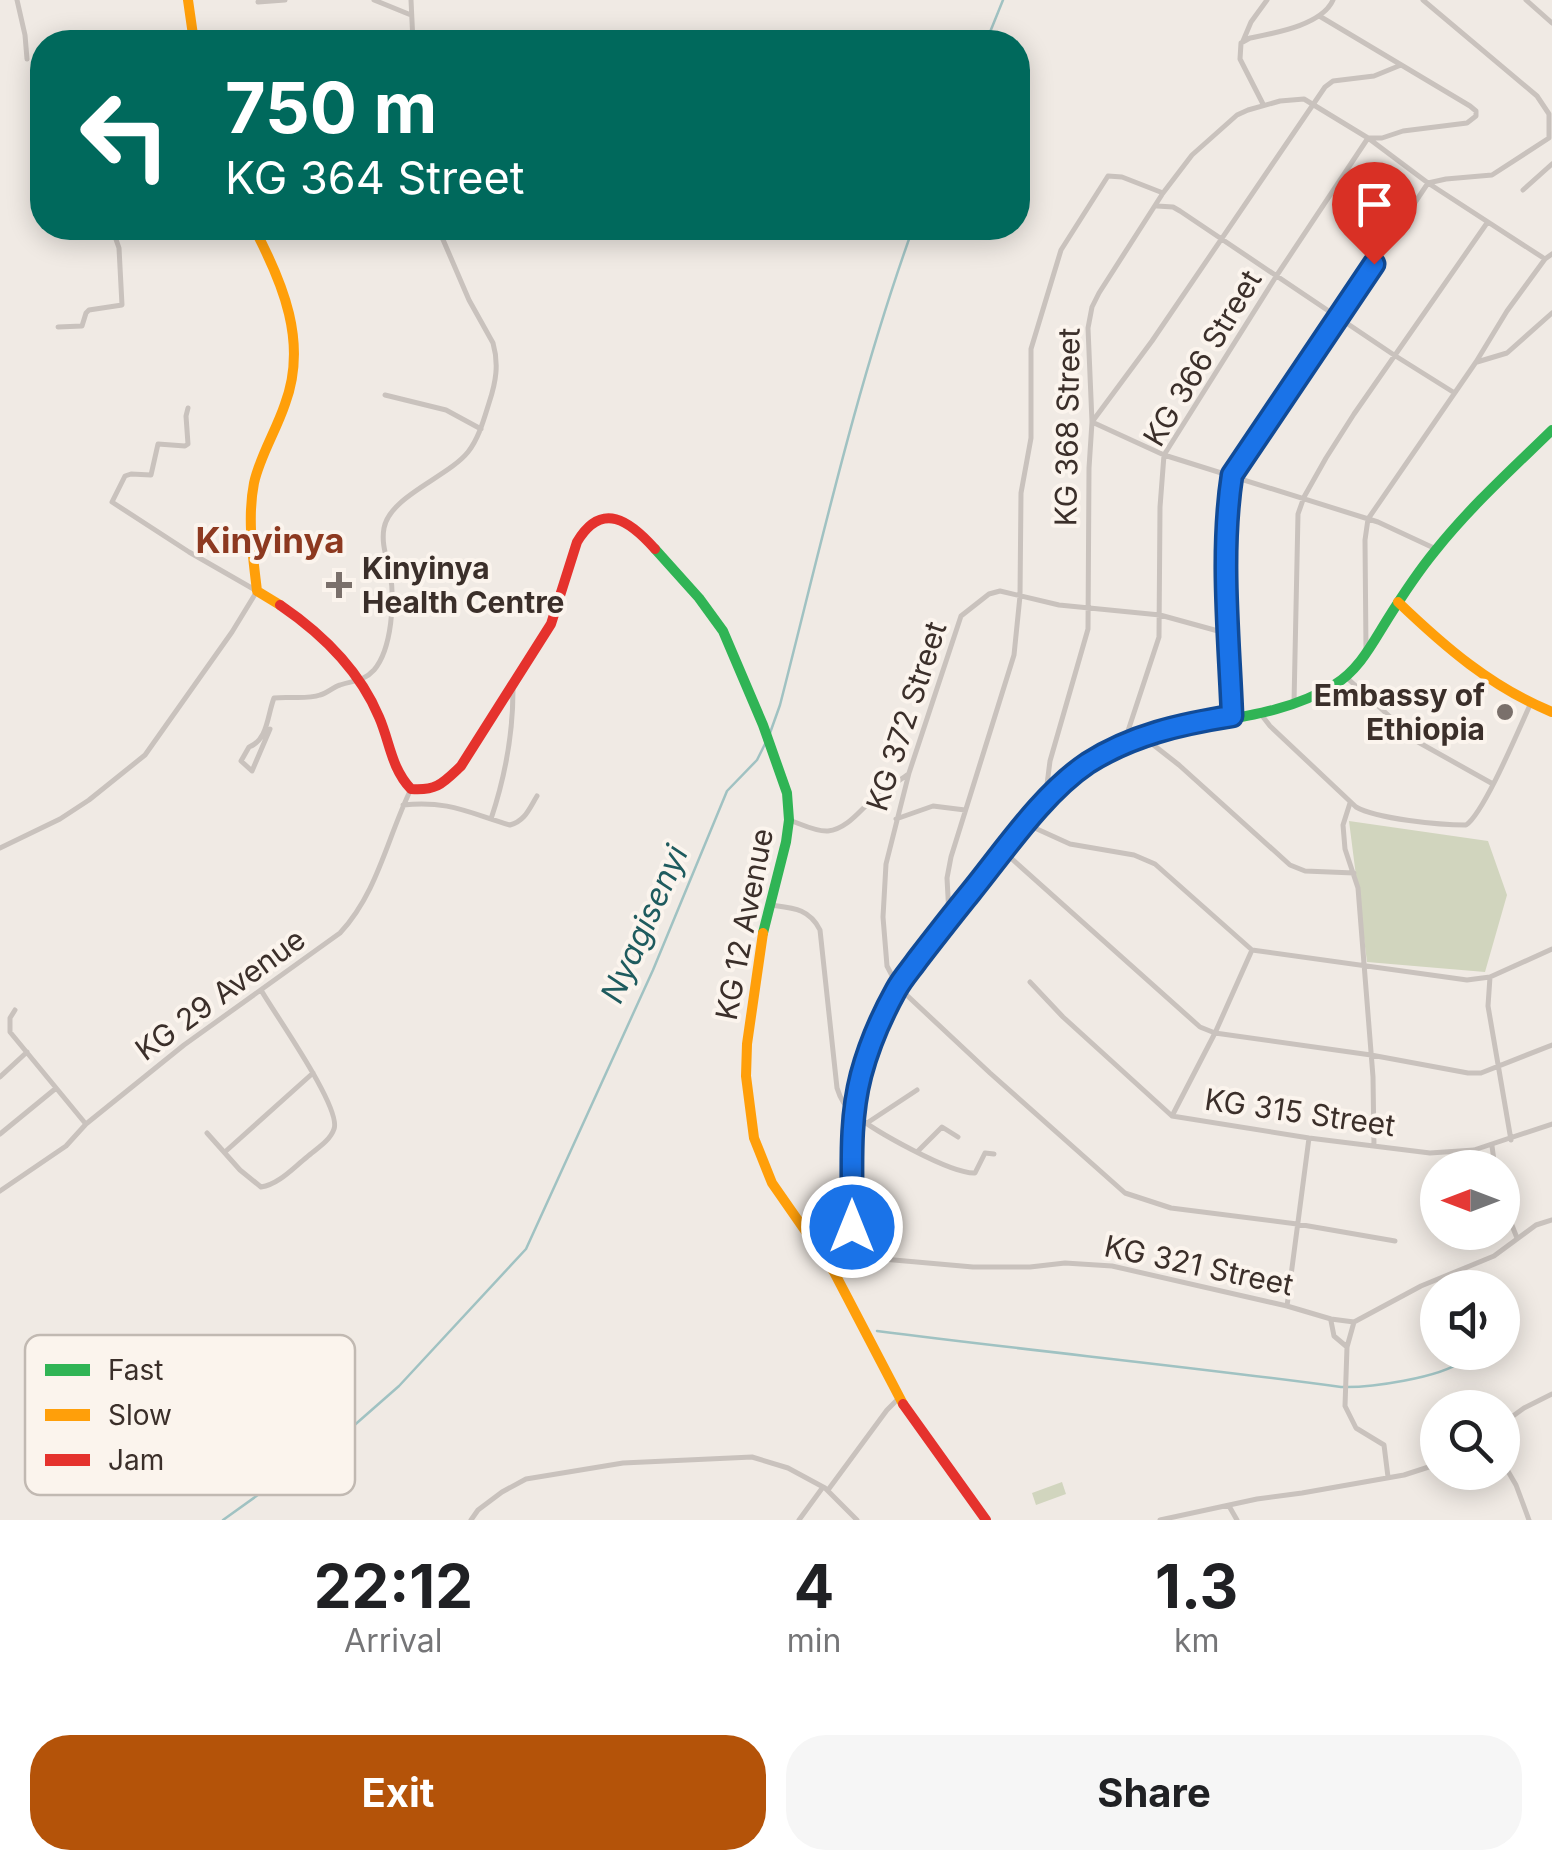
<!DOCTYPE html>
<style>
:root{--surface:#fff;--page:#f6f6f6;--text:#202124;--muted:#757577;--accent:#b45309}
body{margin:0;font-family:Inter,sans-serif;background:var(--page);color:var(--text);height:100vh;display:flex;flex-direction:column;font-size:38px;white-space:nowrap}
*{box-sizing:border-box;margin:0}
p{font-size:32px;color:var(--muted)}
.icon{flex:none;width:55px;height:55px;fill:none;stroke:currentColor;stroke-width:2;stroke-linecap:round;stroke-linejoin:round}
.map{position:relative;height:1520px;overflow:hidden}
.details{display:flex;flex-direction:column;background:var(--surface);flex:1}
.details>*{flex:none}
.top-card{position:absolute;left:30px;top:30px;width:1000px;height:210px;border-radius:40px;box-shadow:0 5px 25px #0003;background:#00695c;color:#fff;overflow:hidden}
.needle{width:65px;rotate:270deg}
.fabs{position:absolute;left:1420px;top:1150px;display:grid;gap:20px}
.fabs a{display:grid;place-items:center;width:100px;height:100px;border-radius:50%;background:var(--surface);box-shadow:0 5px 25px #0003;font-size:50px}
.pin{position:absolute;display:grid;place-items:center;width:85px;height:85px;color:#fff;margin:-102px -42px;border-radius:50% 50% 50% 0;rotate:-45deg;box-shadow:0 0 10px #0007}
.pin .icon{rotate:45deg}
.me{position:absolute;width:110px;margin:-55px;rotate:0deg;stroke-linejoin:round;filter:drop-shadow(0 0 8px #0008)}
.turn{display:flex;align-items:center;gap:35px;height:210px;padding:0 30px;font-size:45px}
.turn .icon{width:130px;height:130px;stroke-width:2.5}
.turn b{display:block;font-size:70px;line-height:85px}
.eta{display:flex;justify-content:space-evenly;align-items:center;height:170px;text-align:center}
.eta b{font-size:60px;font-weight:700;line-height:70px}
.primary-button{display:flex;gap:20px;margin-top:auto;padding:20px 30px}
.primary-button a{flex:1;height:115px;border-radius:40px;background:var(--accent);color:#fff;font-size:40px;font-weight:700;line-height:115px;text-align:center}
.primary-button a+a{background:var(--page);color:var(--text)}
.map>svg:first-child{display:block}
</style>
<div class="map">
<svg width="1552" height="1520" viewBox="0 0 1552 1520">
<rect width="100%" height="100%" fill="#f0eae4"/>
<path fill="#d1d5be" d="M1349 821 1488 841 1507 895 1485 972 1367 962Z
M1062 1482 1066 1494 1036 1505 1032 1493Z"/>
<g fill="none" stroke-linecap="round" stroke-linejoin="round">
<path stroke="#a0c2c2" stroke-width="2.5" d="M986 42 1003 0
M770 733 780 705C821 545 857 383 913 228
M877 1331C1032 1351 1186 1366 1341 1387 1369 1388 1440 1378 1462 1361
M223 1520 350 1429 399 1386 526 1249 653 970 727 791 757 760 767 740"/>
<path stroke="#c9c2bd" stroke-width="5" d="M17 0 25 35 27 59
M374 0 411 15
M411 0 413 42
M1526 0 1552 23
M258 2 285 0
M1243 41 1251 22 1267 0
M1401 65 1374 76 1333 81 1325 87 1152 341 1092 422 1164 455 1378 522 1436 549
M1263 104 1240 59 1241 43 1250 38C1275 33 1322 25 1333 0
M1523 190 1552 164
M1157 206 1173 207 1180 211 1394 355 1453 392
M58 327 82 326 86 313 89 310 122 305 119 248 112 228
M1477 362 1507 353 1552 313
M385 395 446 410 481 429
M1229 634 1160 615 1059 605 1000 591 989 594 961 616 909 773 886 864 883 917 887 966 898 987 990 1073 1125 1193 1171 1208 1297 1224 1395 1241
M1366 651 1365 540 1368 519 1476 362 1507 311 1545 259 1552 254
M1347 678 1418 742 1493 784
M1294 703 1298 514 1304 497 1326 458 1354 414 1487 223
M1260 713 1270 726 1356 807C1377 819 1440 825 1466 825 1484 813 1519 729 1530 705
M1232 716C1229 639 1220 552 1233 475L1428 183 1446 179 1492 175 1549 138V114L1537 96 1423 0
M270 729 252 771 241 761 249 747C268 740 267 716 274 698 289 696 306 700 320 695 328 693 333 687 340 685 354 680 363 682 374 670 392 649 395 599 390 573 387 558 381 544 384 528 390 496 448 477 468 452 479 438 484 419 489 403 496 382 499 364 493 343L469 300 438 228
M1142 736 1179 765 1290 865 1305 871 1354 873
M1124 743 1159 637 1160 507 1164 455 1277 275 1368 138H1382L1403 131 1467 123 1476 116V111L1470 106 1321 17
M1045 800 1050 761 1088 629 1089 468 1092 422 1088 328 1092 307 1099 293 1163 193 1192 155 1237 115 1248 110 1280 101 1304 99 1368 138 1428 183 1545 259
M1350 803 1343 825 1345 849 1358 888 1373 1077 1374 1146
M403 805C448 800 469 813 510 825 525 821 529 809 537 796
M491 819C505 777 513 734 513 690
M896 819 933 806 965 810
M789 820C801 824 816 832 828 831 847 829 860 810 873 799 884 790 896 783 907 775
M1026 824 1070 844 1134 855 1155 864 1252 950 1467 980 1490 977 1552 949
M0 848 60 819 89 800 145 755 232 632 257 591 189 552 112 502 125 476 131 474 151 475 158 444 185 446 188 444 186 416 188 408
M1003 851 1200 1027 1215 1033 1371 1055 1468 1073H1481L1552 1045
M770 905C792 908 809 908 820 930L837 1088C840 1098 845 1107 854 1114 874 1131 951 1174 975 1173L985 1153 994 1154
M949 915 947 878 951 857 1014 655 1020 596 1021 493 1031 438V349L1061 250 1108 176 1122 177 1163 193
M1490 977 1488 1006 1511 1140
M1030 982 1063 1017 1172 1116 1309 1138 1430 1153 1474 1150 1552 1124
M15 1010 10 1018V1032L85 1123
M0 1077 27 1052
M1172 1116 1215 1033 1252 950
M867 1123 917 1090
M207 1133 240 1170 261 1187C279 1184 293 1168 307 1157 316 1149 330 1141 334 1129 342 1108 274 1013 261 990
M0 1134 55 1089
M1492 1146 1495 1168
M226 1151 313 1073
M918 1151 942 1127 958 1137
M0 1191 66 1146 86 1124 184 1045 340 933C378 892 387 838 411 789
M1502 1200 1517 1238
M849 1256 973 1267H1030L1065 1263 1112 1266 1287 1306 1331 1319 1354 1322 1421 1286 1494 1256 1536 1225 1552 1220
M1287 1306 1309 1138
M1331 1321 1334 1336 1347 1347
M1354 1322 1347 1347 1345 1406 1356 1428 1384 1445 1388 1477
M1502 1424 1524 1408 1552 1394
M1502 1461 1516 1485 1529 1520
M828 1490 887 1410 899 1398
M1229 1506 1237 1520
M471 1520 478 1510 502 1492 526 1479 623 1463 752 1457 788 1468 825 1488 857 1520
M799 1520 823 1487
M1160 1520 1257 1499 1302 1493 1404 1475 1438 1464"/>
<path stroke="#30b455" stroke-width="10" d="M655 549 699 598 723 631 763 725 787 793 789 820 786 842 763 933
M1076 772C1155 710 1254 734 1334 685 1359 670 1372 644 1387 620 1402 596 1417 573 1435 551 1470 507 1512 469 1552 430"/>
<path stroke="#ff9f0a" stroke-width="10" d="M188 0 194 42
M254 228C283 283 308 343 285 404 276 431 260 456 254 483 247 518 253 556 257 591L280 605
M1398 602C1445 647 1491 687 1552 712
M763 933 747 1044 746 1076 754 1138 772 1183 834 1272 903 1404
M834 1272C838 1267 847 1261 849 1255 855 1241 852 1210 852 1194 852 1156 851 1118 860 1081 880 998 937 932 989 868 1017 835 1042 800 1076 772"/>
<path stroke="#e5322d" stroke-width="10" d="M280 605C321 633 359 669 379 717 390 742 391 768 411 789 437 791 443 783 461 766L551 624 577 542C602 500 630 521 655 549
M903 1404 986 1520"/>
</g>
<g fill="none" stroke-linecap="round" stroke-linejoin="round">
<defs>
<path id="route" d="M852 1227C853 1176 848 1125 861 1075 869 1045 881 1017 896 990 902 979 911 969 918 959 935 937 952 915 970 893 1005 850 1042 794 1088 763 1132 735 1181 724 1232 716 1229 637 1220 554 1232 475L1374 264"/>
</defs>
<use href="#route" stroke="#114b97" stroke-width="25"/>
<use href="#route" stroke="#1a73e8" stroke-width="18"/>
</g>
<g fill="#7a706b" stroke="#fbf4ed" stroke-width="4">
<path d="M334 570h10v10h10v10h-10v10h-10v-10h-10v-10h10z"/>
<circle cx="1505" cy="712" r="10"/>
</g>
<g text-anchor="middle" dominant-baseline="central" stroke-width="8" stroke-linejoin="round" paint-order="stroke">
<g font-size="30" fill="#3b2f2a" stroke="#fbf4ed">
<text transform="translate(1202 358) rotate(-59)">KG 366 Street</text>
<text transform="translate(1067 427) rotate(-89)">KG 368 Street</text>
<text transform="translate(906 716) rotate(-72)">KG 372 Street</text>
<text transform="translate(744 924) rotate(-79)">KG 12 Avenue</text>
<text transform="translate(220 994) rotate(-36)">KG 29 Avenue</text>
<text transform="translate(1300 1112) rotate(8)">KG 315 Street</text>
<text transform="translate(1199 1265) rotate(12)">KG 321 Street</text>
</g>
<g font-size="30" font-weight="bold" fill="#3b2f2a" stroke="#fbf4ed" text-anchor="start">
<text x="362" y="568">Kinyinya<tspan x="362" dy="34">Health Centre</tspan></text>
<text x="1485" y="695" text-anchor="end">Embassy of<tspan x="1485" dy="34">Ethiopia</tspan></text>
</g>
<g font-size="32" font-style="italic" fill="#1e5b5e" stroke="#fbf4ed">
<text transform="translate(644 924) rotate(-66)">Nyagisenyi</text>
</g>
<g font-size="35" font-weight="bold" fill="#8d3920" stroke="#fbf4ed">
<text x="270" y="540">Kinyinya</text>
</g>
</g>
<rect x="25" y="1335" width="330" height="160" rx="15" fill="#fbf4ed" stroke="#c1b9b2" stroke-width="2.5"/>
<rect x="45" y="1364" width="45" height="12" fill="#30b455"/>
<rect x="45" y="1409" width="45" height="12" fill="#ff9f0a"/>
<rect x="45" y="1454" width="45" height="12" fill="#e5322d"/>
<g font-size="28" fill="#3b2f2a">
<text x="108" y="1380">Fast</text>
<text x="108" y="1425">Slow</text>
<text x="108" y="1470">Jam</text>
</g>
</svg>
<div class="fabs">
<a><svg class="needle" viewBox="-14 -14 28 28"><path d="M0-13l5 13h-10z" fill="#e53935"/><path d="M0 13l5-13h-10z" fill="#757577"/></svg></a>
<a><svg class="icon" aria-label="sound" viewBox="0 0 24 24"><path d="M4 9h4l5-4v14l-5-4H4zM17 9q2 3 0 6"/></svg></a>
<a><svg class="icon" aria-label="search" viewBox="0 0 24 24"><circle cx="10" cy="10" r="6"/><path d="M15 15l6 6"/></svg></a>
</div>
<div class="pin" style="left:1374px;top:264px;background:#d93025"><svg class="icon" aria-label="arrive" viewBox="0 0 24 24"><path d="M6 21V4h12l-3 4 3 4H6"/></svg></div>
<svg class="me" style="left:852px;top:1227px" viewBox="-20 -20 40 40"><circle r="17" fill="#1a73e8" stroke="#fff" stroke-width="3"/><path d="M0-11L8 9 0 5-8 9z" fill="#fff"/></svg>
<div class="top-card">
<div class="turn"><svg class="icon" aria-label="left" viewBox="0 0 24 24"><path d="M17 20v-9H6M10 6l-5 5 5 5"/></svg><div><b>750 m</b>KG 364 Street</div></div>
</div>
</div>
<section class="details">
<div class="eta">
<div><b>22:12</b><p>Arrival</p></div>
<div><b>4</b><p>min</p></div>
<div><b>1.3</b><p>km</p></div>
</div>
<div class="primary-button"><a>Exit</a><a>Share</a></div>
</section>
